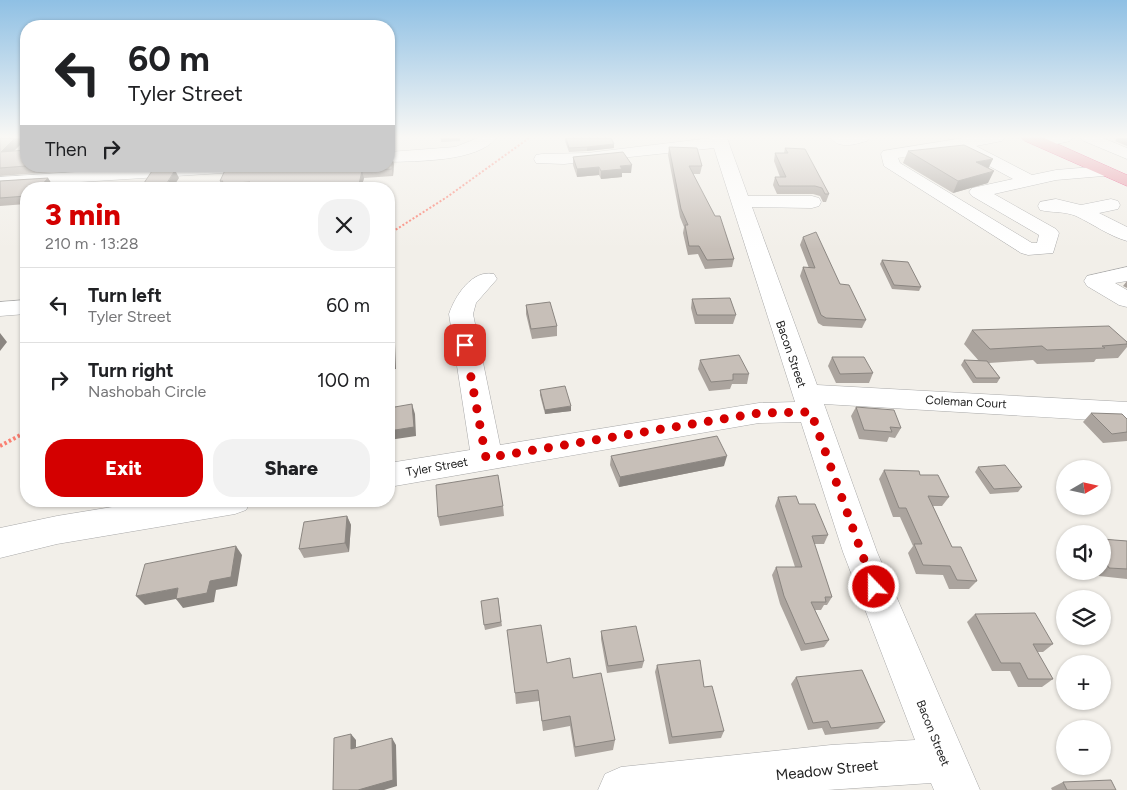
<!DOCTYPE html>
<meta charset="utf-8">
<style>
:root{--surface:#fff;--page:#f2f2f2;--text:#202124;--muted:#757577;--line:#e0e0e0;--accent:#d40000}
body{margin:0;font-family:Figtree,sans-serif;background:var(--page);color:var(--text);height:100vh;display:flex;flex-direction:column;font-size:19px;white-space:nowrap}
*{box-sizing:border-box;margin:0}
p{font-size:16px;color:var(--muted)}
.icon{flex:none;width:28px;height:28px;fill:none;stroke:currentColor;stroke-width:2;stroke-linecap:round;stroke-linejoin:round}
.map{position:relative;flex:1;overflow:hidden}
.drawer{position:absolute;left:20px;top:182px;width:375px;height:325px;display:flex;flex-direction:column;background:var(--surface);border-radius:20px;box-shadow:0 1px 4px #0004}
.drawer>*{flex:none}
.top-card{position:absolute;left:20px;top:20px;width:375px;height:152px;border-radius:20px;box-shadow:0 1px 4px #0004;background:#fff;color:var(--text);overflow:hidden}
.needle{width:32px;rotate:81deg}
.fabs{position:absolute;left:1056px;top:460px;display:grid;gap:10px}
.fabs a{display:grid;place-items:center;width:55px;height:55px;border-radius:50%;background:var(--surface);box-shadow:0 1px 4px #0004;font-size:25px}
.pin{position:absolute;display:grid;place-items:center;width:42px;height:42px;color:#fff;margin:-21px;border-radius:10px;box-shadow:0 2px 8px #0006}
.me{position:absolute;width:55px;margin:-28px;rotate:338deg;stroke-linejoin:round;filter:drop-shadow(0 0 4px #0008)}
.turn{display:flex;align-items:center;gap:18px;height:105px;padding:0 25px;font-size:22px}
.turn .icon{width:65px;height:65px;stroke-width:2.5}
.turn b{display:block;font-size:35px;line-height:42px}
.then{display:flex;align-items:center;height:48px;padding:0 25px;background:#0003;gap:10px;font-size:19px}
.round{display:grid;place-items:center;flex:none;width:52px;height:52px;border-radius:20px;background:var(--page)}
.summary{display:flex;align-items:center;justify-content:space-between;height:85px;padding:0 25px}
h1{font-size:30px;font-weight:800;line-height:38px;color:var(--accent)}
.action{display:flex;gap:10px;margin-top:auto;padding:10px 25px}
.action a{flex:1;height:58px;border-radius:20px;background:var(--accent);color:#fff;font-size:20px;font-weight:800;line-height:58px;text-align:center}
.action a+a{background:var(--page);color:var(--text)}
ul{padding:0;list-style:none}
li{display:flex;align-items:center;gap:15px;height:75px;padding:0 25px;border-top:1px solid var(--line)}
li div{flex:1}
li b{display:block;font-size:19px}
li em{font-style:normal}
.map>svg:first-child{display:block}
</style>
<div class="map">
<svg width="1127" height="790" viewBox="0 0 1127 790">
<rect width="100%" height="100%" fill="#f2efe9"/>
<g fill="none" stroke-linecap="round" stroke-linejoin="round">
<defs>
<path id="minor" d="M478 138H496C478 162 416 161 389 162V152L455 147Z
M711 138H727L748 196H812L819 198 821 202 819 206 812 208 752 207 817 385 1127 402V422L824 404 877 552 980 790H934L931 783 827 790H598L605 774 621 767 831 745 915 740 843 552 801 422 759 423 389 487V463L470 450 449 314C455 296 472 269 494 274L497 279 476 303 473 314 500 445 759 403 795 402 714 148 564 164 536 163 534 159 536 155 542 154 587 153Z
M831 138H870L867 141C855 144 840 150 831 138Z
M963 138H1005L1002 141 976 146 1032 175 1056 170 1103 166 1109 167 1112 171 1109 175 1103 176 1056 180 994 194 1056 229 1059 233 1053 253 1028 255 1021 253 884 166 881 154 883 151ZM958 149 1013 179 972 188 969 192 972 196 1039 235 1037 243H1032L900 163 898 158Z
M1045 138H1073L1070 141 1052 145 1046 143Z
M1081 138H1103L1127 148V159L1084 141Z
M169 166H263L255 171 0 187V177Z
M1056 199 1081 205 1111 199 1118 201 1120 205 1118 209 1099 213 1127 227V241C1109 236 1093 224 1076 216 1064 211 1052 213 1040 210L1038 206 1040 202Z
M1127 267V281L1115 283 1127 290V307L1119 305 1087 286 1084 281 1087 276Z
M26 300V314L0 316V302Z
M149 501H251L246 510 235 514 57 544 0 558V528L57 516Z"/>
<path id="highway" d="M1022 138H1044L1127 175V186L1025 141Z"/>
</defs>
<use href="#minor" stroke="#a9a9a9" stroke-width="1"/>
<use href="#highway" stroke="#dc2a67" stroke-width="1"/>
<path stroke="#fa8072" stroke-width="2" stroke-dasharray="2 2" stroke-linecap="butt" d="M389 234 447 197 529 138"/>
<path stroke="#fa8072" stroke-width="4" stroke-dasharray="2.5 2.5" stroke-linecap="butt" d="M0 446 26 432"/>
<use href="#minor" fill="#fff" fill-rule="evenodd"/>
<use href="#highway" fill="#e892a2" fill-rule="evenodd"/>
</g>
<path fill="#aba49e" d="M0 138H26L14 151 26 166H71L67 171 0 176Z
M441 138H460V141L441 142Z
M565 138 614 144V148L587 151 569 152 565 141Z
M1117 138H1127V146L1115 141Z
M669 147 702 166 700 174H693L734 259 732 267 705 269 698 254 688 255 683 233 684 227 680 217 668 155Z
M785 148 829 194 826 202H823L820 196 813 194H777L773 185 775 177H780L774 161 775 153H784Z
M908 151 988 168V183L953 193 903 163Z
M392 157 394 164 393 176 364 178 361 189H223L220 181Z
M573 157 631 173H622V177L601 179 599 175 577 177 573 165Z
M48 178 53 186 50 189H26V204L0 206V181Z
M803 237 840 284 866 320 862 328 823 326 818 323 800 276 803 267 809 268 800 245Z
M882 260 921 287 919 291 892 289 880 264Z
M1127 281V288L1123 286Z
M692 299 736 315 733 324H695L691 308Z
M526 305 557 326V336L532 339 526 314Z
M972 330 1127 342V347L1118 358 1096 359 1094 362 1037 364 1033 360 989 363 1000 378 997 383H973L961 365 964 360 979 361 964 344Z
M832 357 873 373 869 383H836L828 366Z
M700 360 749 374 747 384H732L730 389 709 391 698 369Z
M540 390 571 411 545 414 540 395Z
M856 407 901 428 895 438 889 437 887 442 859 439 851 416Z
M1091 413 1127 419V441L1103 443 1083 422Z
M611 456 724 466 619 487 610 465Z
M978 467 1022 487 1018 492 990 494 975 472Z
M884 470 920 475 949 497 942 506H933L952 547 977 581 969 589H949L943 575 916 574 908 553 913 546 900 517H893L879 479Z
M778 497 799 504 828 535 824 544H814L832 597 827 605H824L821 610H815L829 640 824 647 801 651 780 604 772 575 776 567H795L775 506Z
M503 506 504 516 440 526 438 517Z
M347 516 351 525 349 552 304 558 299 549Z
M1102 539 1127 541V579L1099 576 1096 571H1102Z
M498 598 502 626 485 630 484 625Z
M975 614 1053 644 1043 652H1037L1053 679 1042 687H1018L1010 671H992L967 622Z
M601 631 644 661 642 668 607 673 601 639Z
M547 663 573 678 615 740 613 750 575 757 570 726 543 731 539 701 516 704 515 693Z
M657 665 704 687 724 731 721 738 669 744 655 672Z
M796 677 885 722 878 729 825 735 822 728 808 730 791 684Z
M1063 782 1116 790H1052L1051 788Z"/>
<path fill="#8b8681" d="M15 138 26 139 6 159 1 152Z
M393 138H395L394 150 389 151V144Z
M614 144V148L587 151V147Z
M392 157 394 164 393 176 392 169Z
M993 159 987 171 976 162Z
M632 165 631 173H622V177L601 179V171L620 166Z
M64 166H71L67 171Z
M599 167V175L577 177V169Z
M175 170 179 178 172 189H164Z
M362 171 364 178 361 189H358Z
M994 171 988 183 953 193 958 181Z
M48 178 53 186 50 189H38Z
M393 284 395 293 389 312V296Z
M389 322 391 331 392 345 389 336Z
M0 333 7 342 0 351Z
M392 335 395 344 396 369 389 370V360Z
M412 404 415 414 416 436 389 440V431Z
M571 406V411L545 414V410Z
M727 456 724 466 619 487 620 477Z
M347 516 351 525 349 552 345 543Z
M236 546 242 555 237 586 216 590 214 602 183 608 176 599 210 581Z
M178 588 186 597 145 605 136 596Z
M351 734 356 740V756L351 749Z
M392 738 396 745 397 786 384 790H358Z"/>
<path fill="#c7bfb8" stroke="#8b8681" d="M0 138H15L1 152 26 150V166L0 168Z
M389 138H393V143L389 144Z
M566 138H611L614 144 587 147 569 148Z
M964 145 993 159 976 162 994 171 958 181 908 151Z
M669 147 697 148 702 166H689L715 216H720L734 259 707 260 699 246H689L685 225H688L681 209Z
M785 148 805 149 829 194H825L822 188 815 186H779L775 177H786L775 153H788Z
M623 152 632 165 620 166 622 169 601 171 599 167 577 169 573 157Z
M389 157H392V169L362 171 358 188 298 189 299 185 246 189 250 182 221 184 223 181H220L226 168 247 166H389Z
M175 170 164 188 140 189 152 171Z
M48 178 38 189H26V196L0 198V181Z
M816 232 840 284 849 285 866 320 826 318 821 315 803 267 815 268 803 237Z
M882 260 908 262 921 287 894 285Z
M389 267 393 284 389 296Z
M730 298 736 315H697L692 299Z
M550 302 557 326 531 329 526 305Z
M389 322V336L392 335 394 360H389Z
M1109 326 1127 342V344L1102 346 1105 348 1047 350 1042 346 990 349 972 330Z
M739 355 749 374H733V380L711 382 700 360Z
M832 357H864L873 373 840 374Z
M964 360 987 361 1000 378H976Z
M565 386 571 406 545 410 540 390Z
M412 404 414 427 389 431V408Z
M856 407 894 410 901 428 890 427 892 432 864 430Z
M1091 413 1122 414 1127 419V432L1112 434Z
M717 436 727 456 620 477 611 456Z
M1005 465 1022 487 994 489 978 467Z
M884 470 919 471 920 475H938L949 497 928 496 952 547H961L977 581 957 580 950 566 923 565 914 544H922L906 508H899Z
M498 475 503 506 438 517 436 485Z
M796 496 799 504H815L828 535 812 536 832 597H825L826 602H811L829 640 805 644 784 596 776 567H802L778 497Z
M347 516 345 543 299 549 304 522Z
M1102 539 1127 541V569L1109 568 1102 556Z
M236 546 231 577 210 581 207 593 176 599 178 588 136 596 145 564Z
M498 598 501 622 484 625 481 601Z
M1035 613 1053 644H1033L1053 679H1028L1020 663H1001L975 614Z
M541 625 547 663 570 658 573 678 601 673 615 740 575 747 570 716 542 721 538 690 515 693 507 630Z
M636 626 644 661 608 666 601 631Z
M700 660 704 687 712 686 724 731 672 737 657 665Z
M862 670 885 722 831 728 828 721 813 723 796 677Z
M351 734V749L392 738 393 780 358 790H333L334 738Z
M1111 780 1116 790H1067L1063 782Z"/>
<linearGradient id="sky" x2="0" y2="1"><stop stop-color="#8fc0e4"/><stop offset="0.55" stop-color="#f9f8f5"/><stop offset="1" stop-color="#f9f8f5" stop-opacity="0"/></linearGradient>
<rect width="1127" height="249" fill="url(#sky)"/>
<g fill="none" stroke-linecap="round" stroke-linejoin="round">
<path stroke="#d40000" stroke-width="9" stroke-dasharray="0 16.2" d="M465 345 486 458 759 413 811 412 874 587"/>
</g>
<g text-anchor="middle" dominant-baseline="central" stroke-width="4" stroke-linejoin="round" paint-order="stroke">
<g font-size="12" fill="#222" stroke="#fff">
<text transform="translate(791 354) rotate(71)">Bacon Street</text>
<text transform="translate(966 402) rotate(3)">Coleman Court</text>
<text transform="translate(437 467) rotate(-10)">Tyler Street</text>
<text transform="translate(933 733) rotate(68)">Bacon Street</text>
</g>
<g font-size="15" fill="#222" stroke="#fff">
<text transform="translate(827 770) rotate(-6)">Meadow Street</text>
</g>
</g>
</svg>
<div class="fabs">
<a><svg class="needle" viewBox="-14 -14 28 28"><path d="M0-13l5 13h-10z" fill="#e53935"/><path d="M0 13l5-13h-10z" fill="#757577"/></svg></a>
<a><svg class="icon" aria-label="sound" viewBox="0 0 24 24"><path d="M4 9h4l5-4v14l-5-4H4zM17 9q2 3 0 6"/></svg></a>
<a><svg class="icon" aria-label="layers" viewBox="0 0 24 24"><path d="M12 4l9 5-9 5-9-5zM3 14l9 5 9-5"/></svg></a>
<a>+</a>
<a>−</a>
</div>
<div class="pin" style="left:465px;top:345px;background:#d93025"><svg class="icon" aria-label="arrive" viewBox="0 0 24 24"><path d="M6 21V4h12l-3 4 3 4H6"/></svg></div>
<svg class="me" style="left:874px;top:587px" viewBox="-20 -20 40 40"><circle r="17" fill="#d40000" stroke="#fff" stroke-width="3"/><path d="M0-11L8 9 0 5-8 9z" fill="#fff"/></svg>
<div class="top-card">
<div class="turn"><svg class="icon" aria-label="left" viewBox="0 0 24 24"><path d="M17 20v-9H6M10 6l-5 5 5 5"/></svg><div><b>60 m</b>Tyler Street</div></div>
<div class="then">Then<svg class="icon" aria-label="right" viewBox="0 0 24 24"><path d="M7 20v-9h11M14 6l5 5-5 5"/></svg></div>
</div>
<section class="drawer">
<div class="summary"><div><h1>3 min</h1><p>210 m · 13:28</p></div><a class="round"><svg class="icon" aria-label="close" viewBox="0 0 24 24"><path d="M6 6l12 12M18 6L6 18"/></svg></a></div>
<ul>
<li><svg class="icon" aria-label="left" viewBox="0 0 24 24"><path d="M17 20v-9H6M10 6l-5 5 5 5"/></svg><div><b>Turn left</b><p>Tyler Street</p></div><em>60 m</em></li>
<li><svg class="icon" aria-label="right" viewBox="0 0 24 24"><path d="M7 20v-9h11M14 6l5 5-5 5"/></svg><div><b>Turn right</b><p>Nashobah Circle</p></div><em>100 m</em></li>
</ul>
<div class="action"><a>Exit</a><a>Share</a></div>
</section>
</div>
